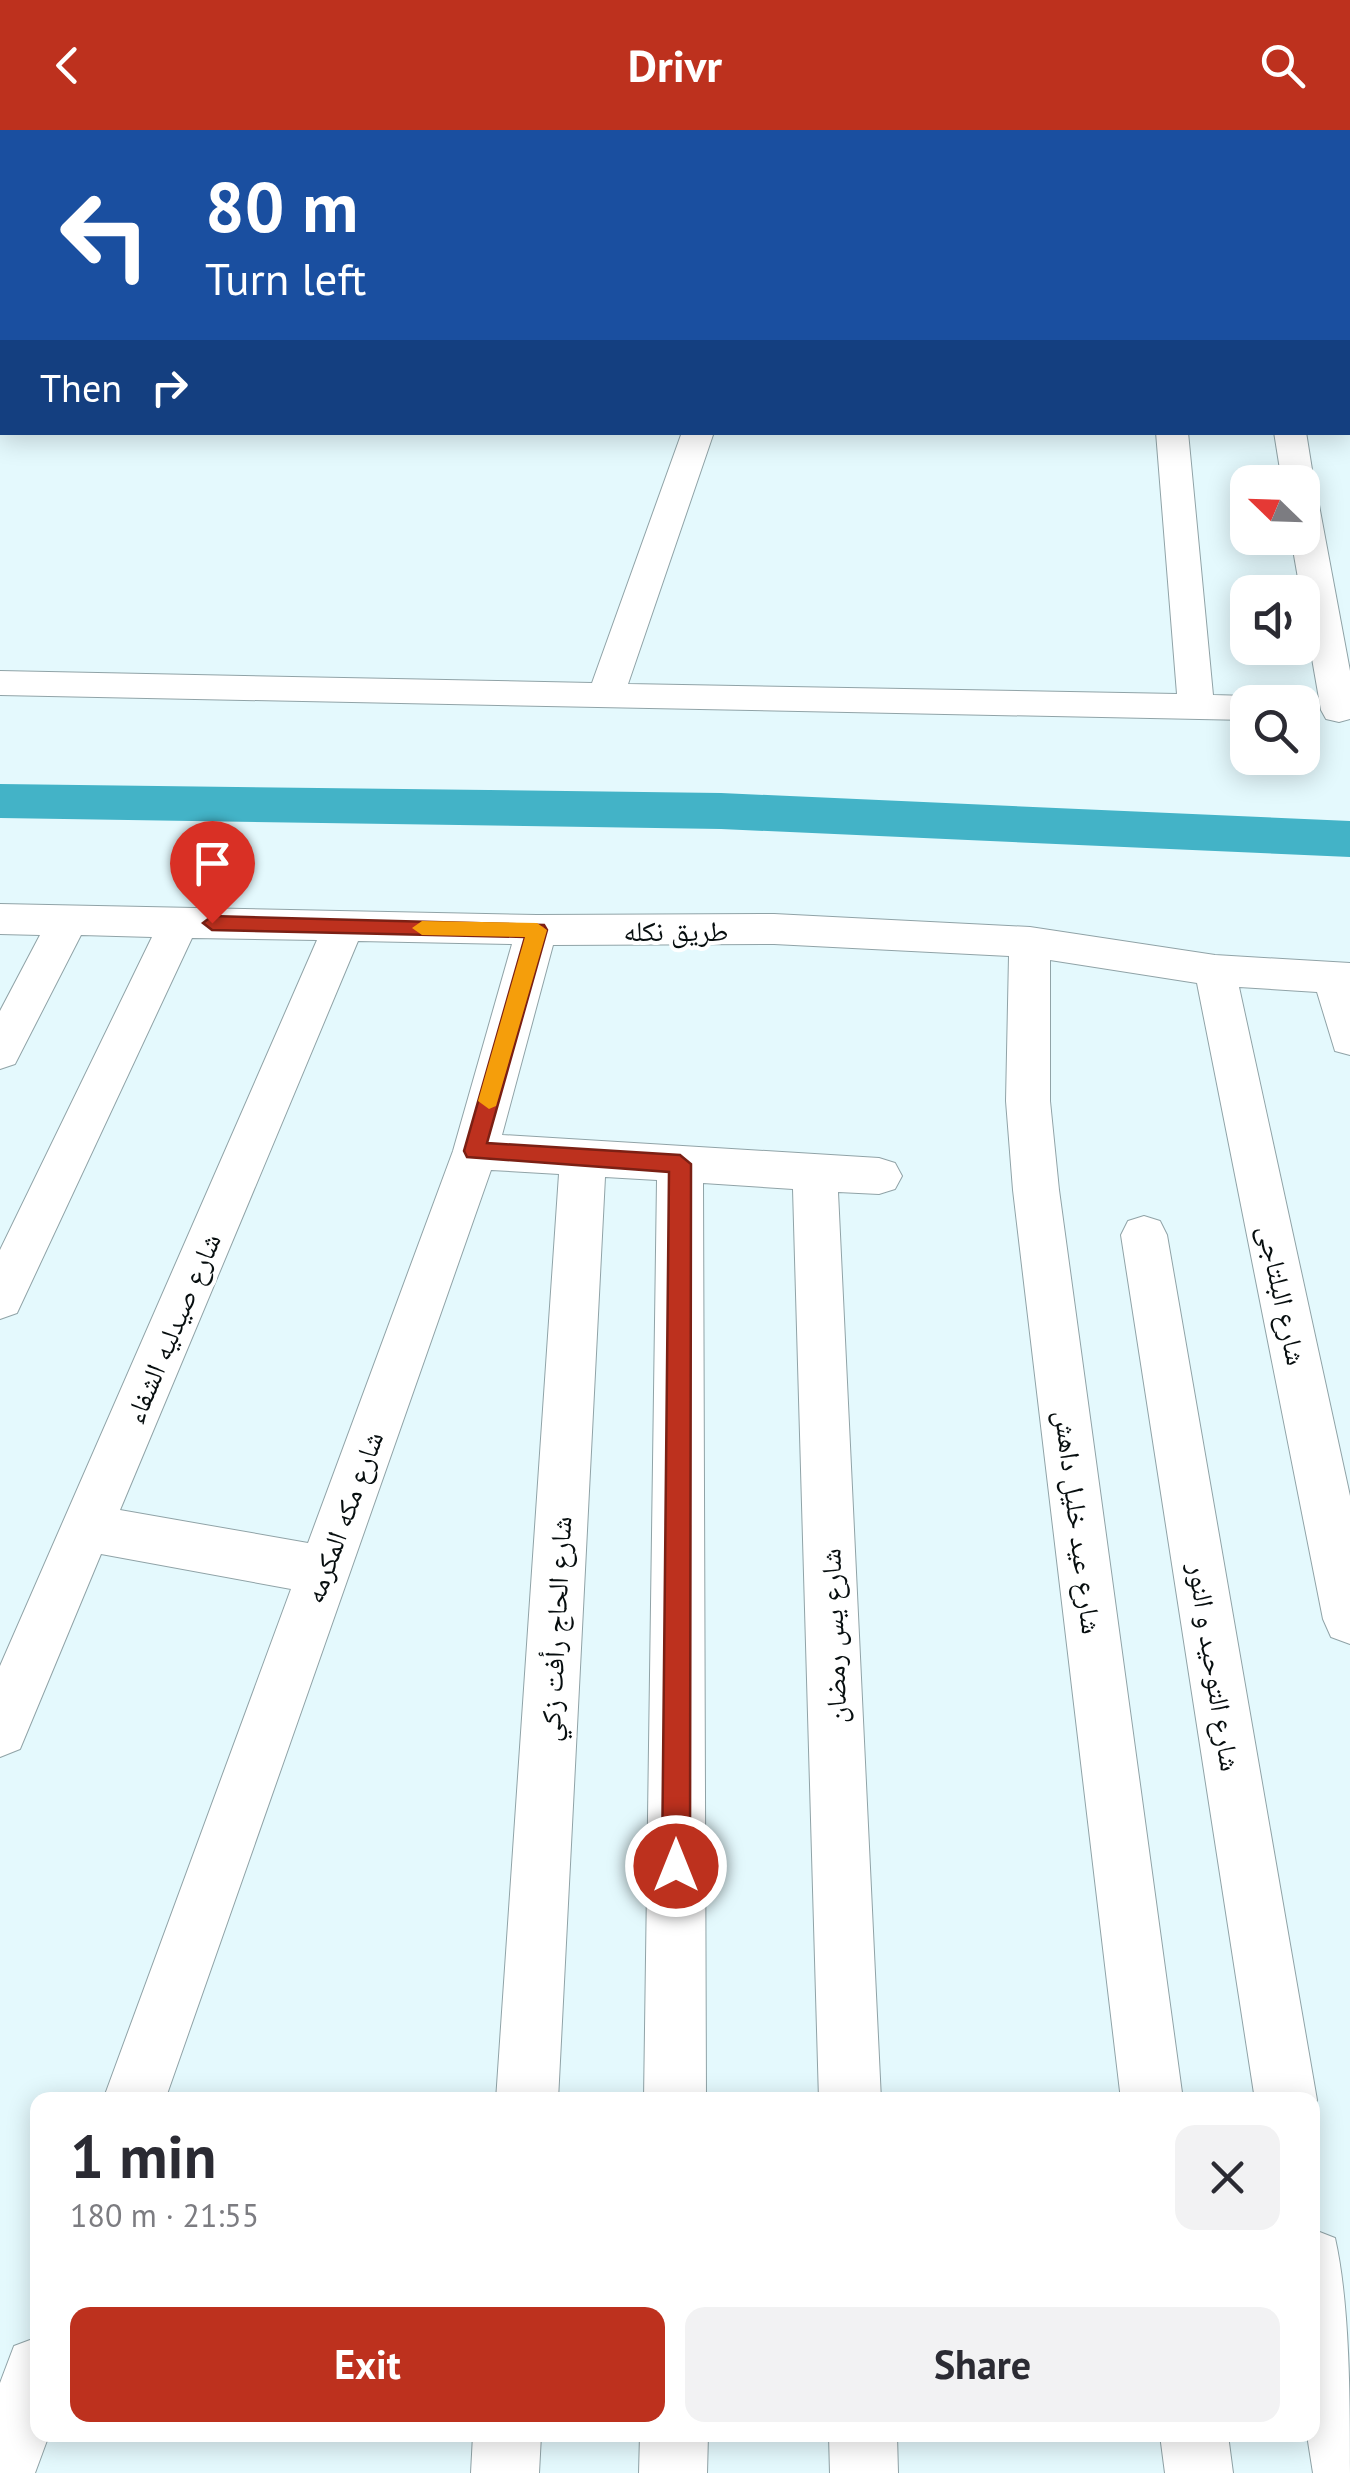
<!DOCTYPE html>
<meta charset="utf-8">
<style>
:root{--surface:#fff;--page:#f2f2f3;--text:#2b2b33;--muted:#7c7c81;--accent:#bd311e}
body{margin:0;font-family:"PT Sans","Noto Naskh Arabic",sans-serif;background:var(--page);color:var(--text);height:100vh;display:flex;flex-direction:column;font-size:38px;white-space:nowrap}
*{box-sizing:border-box;margin:0}
p{font-size:32px;color:var(--muted)}
.icon{flex:none;width:55px;height:55px;fill:none;stroke:currentColor;stroke-width:2;stroke-linecap:round;stroke-linejoin:round}
.map{position:relative;flex:1;overflow:hidden}
.details{position:absolute;left:30px;top:1962px;width:1290px;height:350px;display:flex;flex-direction:column;background:var(--surface);border-radius:20px;box-shadow:0 5px 25px #0003}
.details>*{flex:none}
.hud{position:absolute;left:0px;top:0px;width:1350px;height:305px;box-shadow:0 5px 25px #0003;background:#1a4fa0;color:#fff;overflow:hidden}
.needle{width:65px;rotate:293deg}
.buttons{position:absolute;left:1230px;top:335px;display:grid;gap:20px}
.buttons a{display:grid;place-items:center;width:90px;height:90px;border-radius:20px;background:var(--surface);box-shadow:0 5px 25px #0003;font-size:50px}
.pin{position:absolute;display:grid;place-items:center;width:85px;height:85px;color:#fff;margin:-102px -42px;border-radius:50% 50% 50% 0;rotate:-45deg;box-shadow:0 0 10px #0007}
.pin .icon{rotate:45deg}
.me{position:absolute;width:110px;margin:-55px;rotate:0deg;stroke-linejoin:round;filter:drop-shadow(0 0 8px #0008)}
.turn{display:flex;align-items:center;gap:35px;height:210px;padding:0 40px;font-size:45px}
.turn .icon{width:130px;height:130px;stroke-width:2.5}
.turn b{display:block;font-size:70px;line-height:85px}
.then{display:flex;align-items:center;height:95px;padding:0 40px;background:#0003;gap:20px;font-size:38px}
.round{display:grid;place-items:center;flex:none;width:105px;height:105px;border-radius:20px;background:var(--page)}
.overview{display:flex;align-items:center;justify-content:space-between;height:170px;padding:0 40px}
h1{font-size:60px;font-weight:800;line-height:75px}
.cta{display:flex;gap:20px;margin-top:auto;padding:20px 40px}
.cta a{flex:1;height:115px;border-radius:20px;background:var(--accent);color:#fff;font-size:40px;font-weight:800;line-height:115px;text-align:center}
.cta a+a{background:var(--page);color:var(--text)}
header{display:flex;justify-content:space-between;align-items:center;height:130px;padding:0 40px;background:var(--accent);color:#fff;font-size:45px;font-weight:800}
.map>svg:first-child{display:block}
</style>
<header><svg class="icon" aria-label="back" viewBox="0 0 24 24"><path d="M15 5l-7 7 7 7"/></svg>Drivr<svg class="icon" aria-label="search" viewBox="0 0 24 24"><circle cx="10" cy="10" r="6"/><path d="M15 15l6 6"/></svg></header>
<div class="map">
<svg width="1350" height="2343" viewBox="0 0 1350 2343">
<rect width="100%" height="100%" fill="#e4f9fd"/>
<g fill="none" stroke-linecap="round" stroke-linejoin="round">
<path fill="#43b3c7" fill-rule="evenodd" d="M0 654 721 663 1350 691V727L721 699 0 688Z"/>
<defs>
<path id="minor" d="M606 0H655L656 2H607Z
M1181 0H1207L1208 2H1182Z
M1348 21H1350V44H1348Z
M682 302H714L628 554 1177 564 1156 302H1188L1213 565 1248 566 1263 572H1248V590L0 565V541L592 553Z
M1274 302H1306L1314 352 1310 359 1302 361V352H1282Z
M1302 365 1314 368 1319 375 1350 541V589L1339 592 1326 589 1321 580 1291 408H1302Z
M0 774 537 785 774 784 1030 797 1215 825 1350 833V925L1335 921 1317 862 1239 857 1350 1366V1514L1331 1507 1323 1489 1197 853 1050 830V971L1059 1060 1183 1970H1121L1013 1060 1006 971 1009 826 774 814 553 815 502 1005 879 1028 895 1033 902 1046 895 1059 879 1064 838 1062 881 1970H819L793 1059 703 1053 706 1970H644L657 1050 605 1047 558 1970H496L559 1044 491 1040 165 1970H103L291 1459 101 1424 20 1619 0 1627V1536L317 810 192 808 17 1183 0 1189V1120L152 807 81 805 15 934 0 939V881L40 805 0 804ZM358 811 512 814 453 1021 308 1413 120 1380Z
M1144 1086 1160 1091 1167 1105 1317 1970 1312 1981V1970H1255L1121 1105 1128 1091Z
M1312 2099 1335 2108C1350 2175 1350 2270 1350 2343H1313L1307 2305H1312Z
M38 2207V2305H49L35 2343H0V2253L14 2216Z
M473 2305H541L539 2343H471Z
M640 2305H708L707 2343H639Z
M829 2305H897L898 2343H830Z
M1160 2305H1228L1233 2343H1165Z"/>
</defs>
<use href="#minor" stroke="#90a3a7" stroke-width="2"/>
<use href="#minor" fill="#fff" fill-rule="evenodd"/>
</g>
<path fill="#bd311e" stroke="#7b2014" stroke-width="2.5" d="M212 786 544 795 547 800 487 1013 680 1025 691 1034 690 1736 686 1746 676 1750 666 1746 662 1736 669 1042 467 1027 464 1021 525 807 212 800 203 793Z"/>
<path fill="#f59e0b" d="M422 791 537 793 547 800 496 976 489 979 478 971 525 807 422 805 412 798Z"/>
<g text-anchor="middle" dominant-baseline="central" stroke-width="8" stroke-linejoin="round" paint-order="stroke">
<g font-size="28" fill="#070e0f" stroke="#fff">
<text x="676" y="800">طريق نكله</text>
<text transform="translate(1283 1165) rotate(78)">شارع البلتاجى</text>
<text transform="translate(172 1198) rotate(-67)">شارع صيدليه الشفاء</text>
<text transform="translate(343 1387) rotate(-70)">شارع مكه المكرمه</text>
<text transform="translate(1079 1392) rotate(83)">شارع عيد خليل داهش</text>
<text transform="translate(555 1499) rotate(-87)">شارع الحاج رأفت زكي</text>
<text transform="translate(833 1506) rotate(-92)">شارع يس رمضان</text>
<text transform="translate(1215 1537) rotate(81)">شارع التوحيد و النور</text>
</g>
</g>
</svg>
<div class="buttons">
<a><svg class="needle" viewBox="-14 -14 28 28"><path d="M0-13l5 13h-10z" fill="#e53935"/><path d="M0 13l5-13h-10z" fill="#7c7c81"/></svg></a>
<a><svg class="icon" aria-label="sound" viewBox="0 0 24 24"><path d="M4 9h4l5-4v14l-5-4H4zM17 9q2 3 0 6"/></svg></a>
<a><svg class="icon" aria-label="search" viewBox="0 0 24 24"><circle cx="10" cy="10" r="6"/><path d="M15 15l6 6"/></svg></a>
</div>
<div class="pin" style="left:212px;top:793px;background:#d93025"><svg class="icon" aria-label="arrive" viewBox="0 0 24 24"><path d="M6 21V4h12l-3 4 3 4H6"/></svg></div>
<svg class="me" style="left:676px;top:1736px" viewBox="-20 -20 40 40"><circle r="17" fill="#bd311e" stroke="#fff" stroke-width="3"/><path d="M0-11L8 9 0 5-8 9z" fill="#fff"/></svg>
<div class="hud">
<div class="turn"><svg class="icon" aria-label="left" viewBox="0 0 24 24"><path d="M17 20v-9H6M10 6l-5 5 5 5"/></svg><div><b>80 m</b>Turn left</div></div>
<div class="then">Then<svg class="icon" aria-label="right" viewBox="0 0 24 24"><path d="M7 20v-9h11M14 6l5 5-5 5"/></svg></div>
</div>
<section class="details">
<div class="overview"><div><h1>1 min</h1><p>180 m · 21:55</p></div><a class="round"><svg class="icon" aria-label="close" viewBox="0 0 24 24"><path d="M6 6l12 12M18 6L6 18"/></svg></a></div>
<div class="cta"><a>Exit</a><a>Share</a></div>
</section>
</div>
